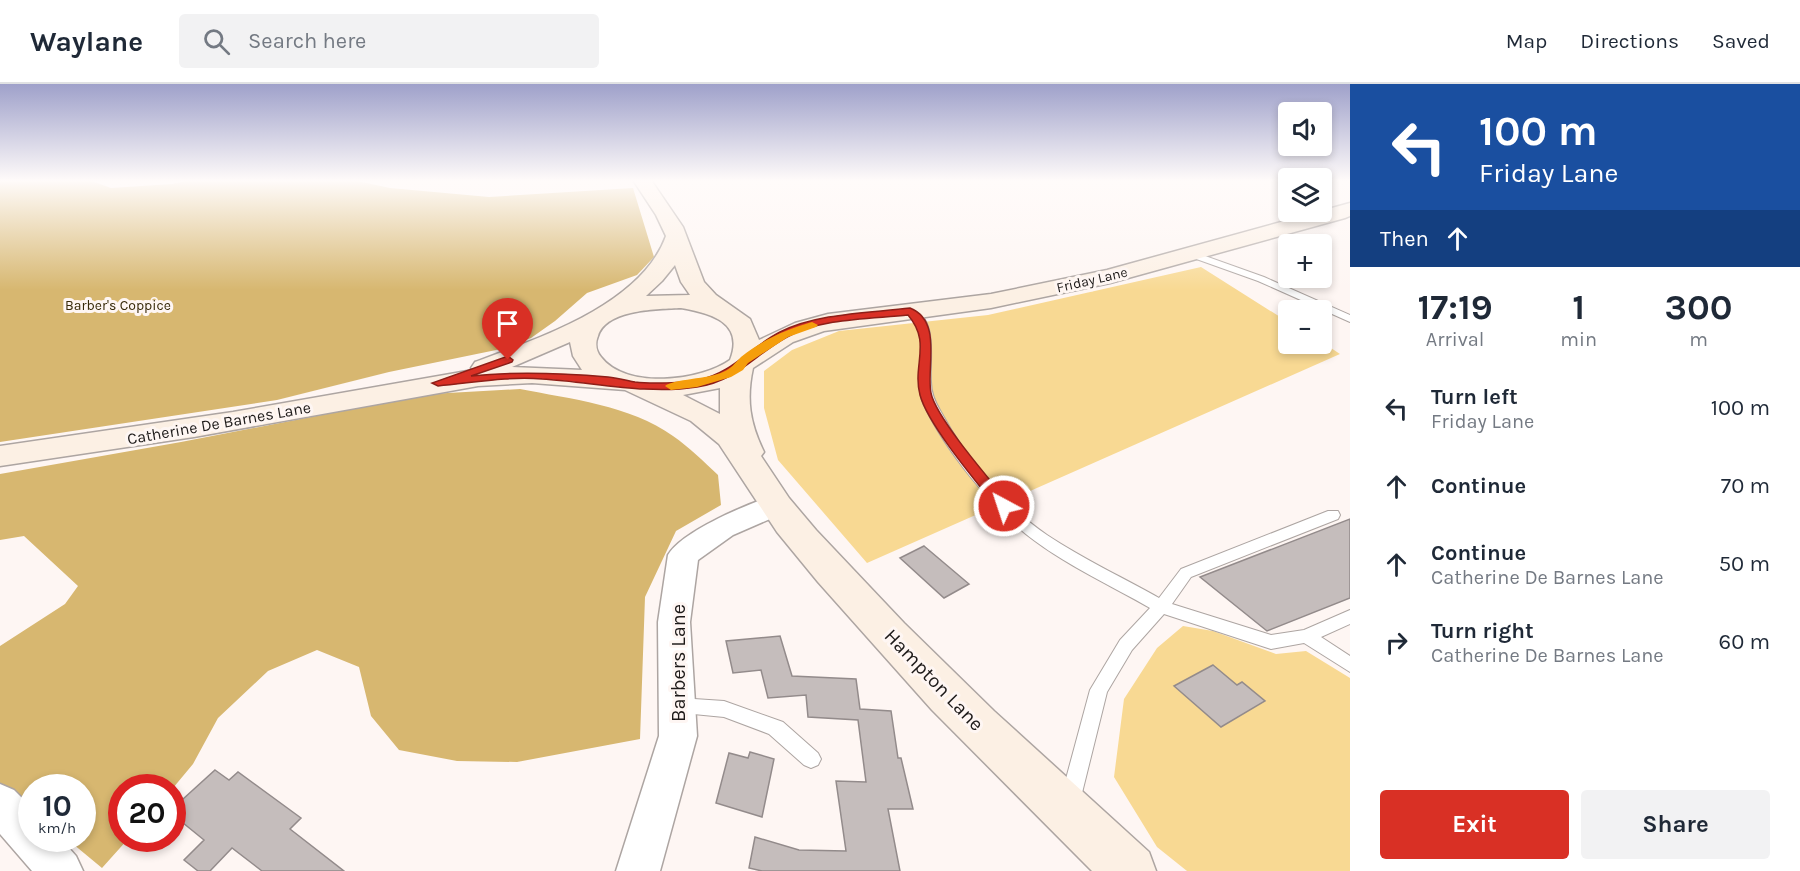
<!DOCTYPE html>
<meta charset="utf-8">
<style>
:root{--surface:#fff;--page:#f2f2f3;--text:#1f2937;--muted:#747a83;--line:#e0e1e3;--accent:#d93025}
body{margin:0;font-family:Karla,sans-serif;background:var(--page);color:var(--text);height:100vh;display:flex;flex-direction:column;font-size:22px;white-space:nowrap}
*{box-sizing:border-box;margin:0}
p{font-size:20px;color:var(--muted)}
.icon{flex:none;width:33px;height:33px;fill:none;stroke:currentColor;stroke-width:2;stroke-linecap:round;stroke-linejoin:round}
.map{position:relative;flex:1;overflow:hidden}
.details{display:flex;flex-direction:column;background:var(--surface);width:450px}
.details>*{flex:none}
.hud{background:#1a4fa0;color:#fff;overflow:hidden}
.controls{position:absolute;left:1278px;top:18px;display:grid;gap:12px}
.controls a{display:grid;place-items:center;width:54px;height:54px;border-radius:6px;background:var(--surface);box-shadow:0 3px 9px #0003;font-size:30px}
.speed{position:absolute;left:18px;top:690px;display:flex;gap:12px;font-size:30px;font-weight:700;text-align:center}
.speed>*{display:grid;place-content:center;width:78px;height:78px;border-radius:50%;background:var(--surface);box-shadow:0 3px 9px #0003;line-height:1}
.speed small{font-size:15px;font-weight:400}
.speed .limit{border:9px solid #d22;background:#fff;color:#111}
.pin{position:absolute;display:grid;place-items:center;width:51px;height:51px;color:#fff;margin:-62px -26px;border-radius:50% 50% 50% 0;rotate:-45deg;box-shadow:0 0 6px #0007}
.pin .icon{rotate:45deg}
.me{position:absolute;width:66px;margin:-33px;rotate:320deg;stroke-linejoin:round;filter:drop-shadow(0 0 4px #0008)}
.turn{display:flex;align-items:center;gap:21px;height:126px;padding:0 30px;font-size:27px}
.turn .icon{width:78px;height:78px;stroke-width:2.5}
.turn b{display:block;font-size:42px;line-height:51px}
.then{display:flex;align-items:center;height:57px;padding:0 30px;background:#0003;gap:12px;font-size:22px}
.eta{display:flex;justify-content:space-evenly;align-items:center;height:102px;text-align:center}
.eta b{font-size:36px;font-weight:700;line-height:42px}
.button{display:flex;gap:12px;margin-top:auto;padding:12px 30px}
.button a{flex:1;height:69px;border-radius:6px;background:var(--accent);color:#fff;font-size:24px;font-weight:700;line-height:69px;text-align:center}
.button a+a{background:var(--page);color:var(--text)}
ul{padding:0;list-style:none}
li{display:flex;align-items:center;gap:18px;height:78px;padding:0 30px}
li div{flex:1}
li b{display:block;font-size:22px}
li em{font-style:normal}
header{display:flex;align-items:center;gap:36px;box-sizing:border-box;height:84px;padding:0 30px;background:var(--surface);border-bottom:2px solid var(--line)}
header strong{font-size:28px}
nav{display:flex;gap:33px;margin-inline-start:auto;font-size:21px}
.search{width:420px;height:54px;background:var(--page);display:flex;align-items:center;gap:15px;box-sizing:border-box;padding:0 21px;border-radius:6px;color:var(--muted);font-size:22px}
main{display:flex;flex:1;min-height:0}
.map>svg:first-child{display:block}
</style>
<header>
<strong>Waylane</strong>
<div class="search"><svg class="icon" aria-label="search" viewBox="0 0 24 24"><circle cx="10" cy="10" r="6"/><path d="M15 15l6 6"/></svg>Search here</div>
<nav><a>Map</a><a>Directions</a><a>Saved</a></nav>
</header>
<main>
<div class="map">
<svg width="1350" height="787" viewBox="0 0 1350 787">
<rect width="100%" height="100%" fill="#fef6f3"/>
<path fill="#f8d993" d="M1201 183 1288 238V260L1322 258 1340 270 867 479 778 376 764 324V287L792 266 839 247 988 231Z
M1183 542 1213 547 1276 570 1306 567 1350 594V787H1187L1157 763 1114 693 1124 615 1157 564Z"/>
<path fill="#d7b770" d="M0 96H89L111 104 172 100 190 96H353L390 104 489 113 633 104 654 173 637 191 587 209 555 237 531 254 501 265 389 288 277 316 0 358Z
M520 305C570 315 630 321 673 352 689 363 704 378 718 391L721 421 676 447 645 513 640 655 517 678 457 677 399 666 371 632 359 583 317 566 268 587 218 634 193 680 173 704H122V754L128 755 102 784 67 755 82 754V704H32L31 725 0 699V562L65 520 78 502 24 452 0 456V390L181 358 430 310Z"/>
<path fill="#c5bdbc" stroke="#938b8b" stroke-width="1.5" d="M1350 435V514L1267 547 1200 493Z
M924 462 969 500 944 514 900 474Z
M780 552 792 592 856 595 860 625 891 627 898 674H901L913 725H888L900 787H762L749 784 755 753 799 766 846 767 836 697 866 698 858 636 808 633 806 611 768 614 761 586 733 589 726 557Z
M1213 581 1237 601 1242 598 1265 617 1221 643 1174 602Z
M750 668 774 675 762 733 716 719 729 669 748 674Z
M215 686 229 696 238 688 301 734 290 745 344 787H262L232 764 210 787H198L184 776 204 756 172 730V725Z"/>
<g fill="none" stroke-linecap="round" stroke-linejoin="round">
<defs>
<path id="lane" d="M1188 168H1194L1264 193 1350 231V238L1258 197 1188 172Z
M911 224C939 235 929 275 931 298 931 309 935 318 941 328 966 374 1004 422 1047 451 1083 475 1122 493 1159 514L1181 485 1328 427H1338L1340 431 1338 435 1191 493 1172 520 1271 551 1304 546 1350 526V540L1321 553 1350 572V588L1304 559 1271 565 1164 530 1132 566 1107 608 1080 717 1077 724 1070 727 1063 724 1060 717 1090 606 1120 556 1150 524C1112 502 1070 483 1035 457 994 427 944 365 923 319 913 294 928 266 917 242 914 236 909 232 906 227Z
M679 614 724 617 783 638 818 669 821 675 818 681 811 684 804 681 769 650 724 633 673 628 670 622 673 616Z"/>
<path id="street" d="M776 411 786 414 790 421 786 428 733 451 698 476 690 538 697 652 660 787H616L659 652 658 538 668 471C682 447 749 419 776 411Z
M0 700 14 706 32 724V754H60L76 772 83 787H32L0 750Z"/>
<path id="secondary" d="M633 96H651L683 143 704 198 716 211 750 235 759 256 795 239 828 230 991 210 1107 186 1350 119V132L1345 134 1110 199 991 224 824 247 793 258 753 284C746 316 750 339 764 368L761 372 789 414 816 446 904 539 994 627 1149 768 1156 787H1092L932 626 818 498 777 448 719 360 691 337 625 306 532 299 478 302 194 353 0 382V362L233 328 473 286 471 284 475 278C539 254 641 221 666 152L656 131ZM675 181 681 198 690 211 646 212 662 197ZM681 224C710 229 745 238 730 276 701 297 626 306 601 273 596 267 595 259 598 252 606 225 659 225 681 224ZM570 258 573 272 582 286 512 283ZM720 304V330L683 311Z"/>
</defs>
<use href="#lane" stroke="#ada5a2" stroke-width="2"/>
<use href="#street" stroke="#ada5a2" stroke-width="3"/>
<use href="#secondary" stroke="#ada5a2" stroke-width="3"/>
<use href="#lane" fill="#fff" fill-rule="evenodd"/>
<use href="#street" fill="#fff" fill-rule="evenodd"/>
<use href="#secondary" fill="#fcf0e4" fill-rule="evenodd"/>
</g>
<linearGradient id="sky" x2="0" y2="1"><stop stop-color="#9fa1ca"/><stop offset="0.47" stop-color="#fffbfa"/><stop offset="1" stop-color="#fffbfa" stop-opacity="0"/></linearGradient>
<rect width="1350" height="206" fill="url(#sky)"/>
<path fill="#d93025" stroke="#8d1f18" stroke-width="1.5" d="M910 224C943 237 926 284 931 309 936 334 991 397 1009 419L1011 422 1009 426H999C978 400 928 341 920 311 912 281 932 259 908 231 870 235 822 234 787 253 754 271 737 297 697 303 647 311 593 298 542 295 508 292 472 299 438 302L432 299 508 272 513 276 512 278 471 292C517 287 561 289 608 293 617 294 625 296 635 298 650 300 684 299 699 296 734 288 749 264 780 248 818 229 869 229 910 224Z"/>
<path fill="#f59e0b" d="M812 238 818 241 816 243 788 253 748 279 743 286 731 293 697 303 671 306 665 302C673 295 709 295 723 288 731 285 735 279 741 273 762 256 787 245 812 238Z"/>
<g text-anchor="middle" dominant-baseline="central" stroke-width="6" stroke-linejoin="round" paint-order="stroke">
<g font-size="14" fill="#1d1a19" stroke="#fef6f3">
<text transform="translate(1092 196) rotate(-13)">Friday Lane</text>
</g>
<g font-size="14" fill="#362908" stroke="#fef6f3">
<text x="118" y="221">Barber's Coppice</text>
</g>
<g font-size="16" fill="#1d1a19" stroke="#fef6f3">
<text transform="translate(219 339) rotate(-10)">Catherine De Barnes Lane</text>
</g>
<g font-size="20" fill="#1d1a19" stroke="#fef6f3">
<text transform="translate(678 579) rotate(-90)">Barbers Lane</text>
<text transform="translate(934 596) rotate(46)">Hampton Lane</text>
</g>
</g>
</svg>
<div class="controls">
<a><svg class="icon" aria-label="sound" viewBox="0 0 24 24"><path d="M4 9h4l5-4v14l-5-4H4zM17 9q2 3 0 6"/></svg></a>
<a><svg class="icon" aria-label="layers" viewBox="0 0 24 24"><path d="M12 4l9 5-9 5-9-5zM3 14l9 5 9-5"/></svg></a>
<a>+</a>
<a>−</a>
</div>
<div class="speed"><div>10<small>km/h</small></div><div class="limit">20</div></div>
<div class="pin" style="left:508px;top:276px;background:#d93025"><svg class="icon" aria-label="arrive" viewBox="0 0 24 24"><path d="M6 21V4h12l-3 4 3 4H6"/></svg></div>
<svg class="me" style="left:1004px;top:422px" viewBox="-20 -20 40 40"><circle r="17" fill="#d93025" stroke="#fff" stroke-width="3"/><path d="M0-11L8 9 0 5-8 9z" fill="#fff"/></svg>
</div>
<section class="details">
<div class="hud">
<div class="turn"><svg class="icon" aria-label="left" viewBox="0 0 24 24"><path d="M17 20v-9H6M10 6l-5 5 5 5"/></svg><div><b>100 m</b>Friday Lane</div></div>
<div class="then">Then<svg class="icon" aria-label="ahead" viewBox="0 0 24 24"><path d="M12 20V5M6 11l6-6 6 6"/></svg></div>
</div>
<div class="eta">
<div><b>17:19</b><p>Arrival</p></div>
<div><b>1</b><p>min</p></div>
<div><b>300</b><p>m</p></div>
</div>
<ul>
<li><svg class="icon" aria-label="left" viewBox="0 0 24 24"><path d="M17 20v-9H6M10 6l-5 5 5 5"/></svg><div><b>Turn left</b><p>Friday Lane</p></div><em>100 m</em></li>
<li><svg class="icon" aria-label="ahead" viewBox="0 0 24 24"><path d="M12 20V5M6 11l6-6 6 6"/></svg><div><b>Continue</b></div><em>70 m</em></li>
<li><svg class="icon" aria-label="ahead" viewBox="0 0 24 24"><path d="M12 20V5M6 11l6-6 6 6"/></svg><div><b>Continue</b><p>Catherine De Barnes Lane</p></div><em>50 m</em></li>
<li><svg class="icon" aria-label="right" viewBox="0 0 24 24"><path d="M7 20v-9h11M14 6l5 5-5 5"/></svg><div><b>Turn right</b><p>Catherine De Barnes Lane</p></div><em>60 m</em></li>
</ul>
<div class="button"><a>Exit</a><a>Share</a></div>
</section>
</main>
